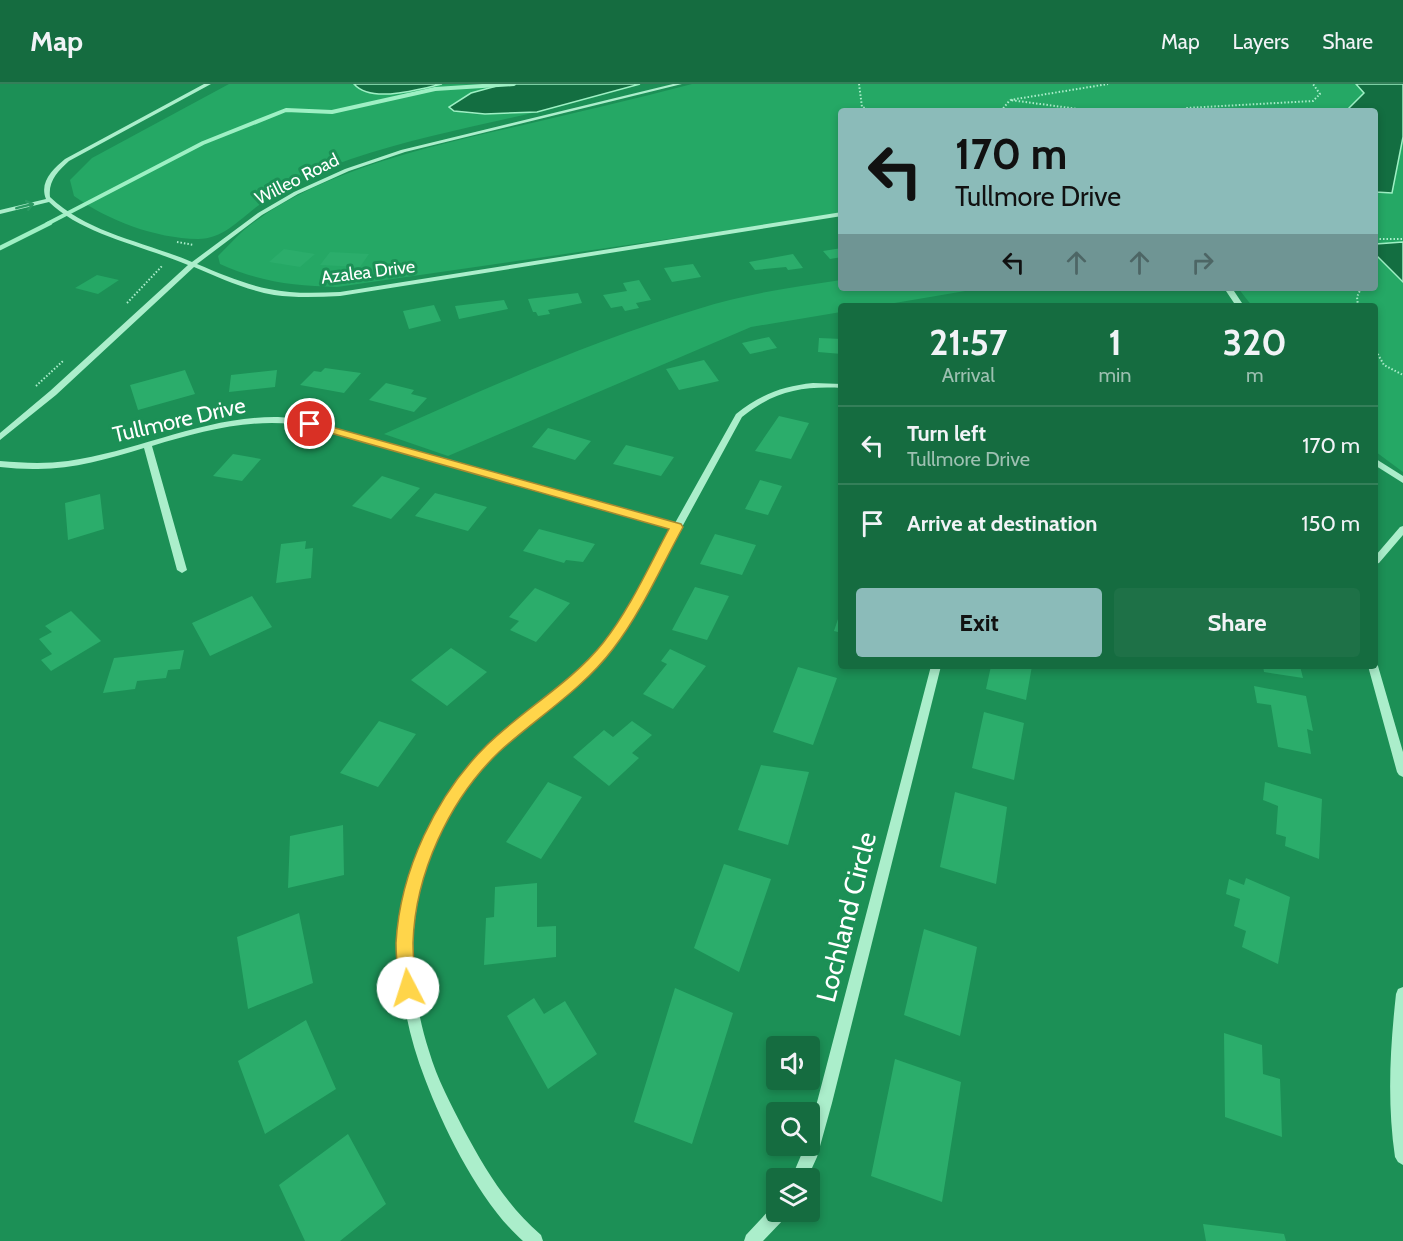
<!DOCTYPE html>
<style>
:root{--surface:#156c40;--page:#1e7147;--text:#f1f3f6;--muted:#9dc0b1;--line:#347f59;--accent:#8bbbb9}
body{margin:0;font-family:Cabin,sans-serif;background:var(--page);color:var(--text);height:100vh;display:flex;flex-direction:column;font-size:22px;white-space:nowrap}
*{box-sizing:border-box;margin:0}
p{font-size:20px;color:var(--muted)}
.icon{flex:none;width:33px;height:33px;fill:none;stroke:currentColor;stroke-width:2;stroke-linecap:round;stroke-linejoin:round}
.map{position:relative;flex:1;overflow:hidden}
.details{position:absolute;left:838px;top:219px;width:540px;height:366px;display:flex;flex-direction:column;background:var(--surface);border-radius:6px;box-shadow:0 3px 9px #0003}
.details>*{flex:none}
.banner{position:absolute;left:838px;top:24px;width:540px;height:183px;border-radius:6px;box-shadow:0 3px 9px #0003;background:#8bbbb9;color:#111;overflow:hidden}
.tools{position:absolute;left:766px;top:952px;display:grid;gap:12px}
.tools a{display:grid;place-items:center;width:54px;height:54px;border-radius:6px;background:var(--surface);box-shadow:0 3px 9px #0003;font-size:30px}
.pin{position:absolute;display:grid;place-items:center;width:51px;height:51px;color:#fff;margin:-26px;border:3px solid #fff;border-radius:50%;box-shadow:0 2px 6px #0007}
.me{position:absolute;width:66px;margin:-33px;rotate:355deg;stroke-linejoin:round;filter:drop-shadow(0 0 4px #0008)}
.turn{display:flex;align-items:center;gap:21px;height:126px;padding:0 18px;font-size:27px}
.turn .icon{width:78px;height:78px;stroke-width:2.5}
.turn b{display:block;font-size:42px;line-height:51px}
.lanes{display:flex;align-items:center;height:57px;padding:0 18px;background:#0003;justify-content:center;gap:30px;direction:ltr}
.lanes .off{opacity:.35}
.eta{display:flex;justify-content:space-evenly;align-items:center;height:102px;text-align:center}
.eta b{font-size:36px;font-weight:800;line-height:42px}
.button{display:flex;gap:12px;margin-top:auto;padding:12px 18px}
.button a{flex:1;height:69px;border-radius:6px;background:var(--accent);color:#111;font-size:24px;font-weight:800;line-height:69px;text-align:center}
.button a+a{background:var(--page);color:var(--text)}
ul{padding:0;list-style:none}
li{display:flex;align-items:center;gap:18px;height:78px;padding:0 18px;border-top:2px solid var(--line)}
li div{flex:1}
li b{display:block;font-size:22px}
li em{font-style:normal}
header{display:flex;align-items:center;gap:36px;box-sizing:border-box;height:84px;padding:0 30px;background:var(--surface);border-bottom:2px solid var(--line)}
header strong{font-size:28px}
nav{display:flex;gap:33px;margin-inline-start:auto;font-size:21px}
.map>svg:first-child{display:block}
</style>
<header>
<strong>Map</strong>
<nav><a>Map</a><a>Layers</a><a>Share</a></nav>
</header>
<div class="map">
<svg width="1403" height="1157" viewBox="0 0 1403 1157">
<rect width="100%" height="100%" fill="#1c9056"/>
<path fill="#25a865" d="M229 0H354L358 4 394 10 442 0H504L471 9 449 23C470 37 512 26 537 28 475 42 411 55 351 75 324 84 293 102 268 115 244 129 227 155 198 155 154 154 109 137 74 112L70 96 92 74Z
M692 0H1403V388L1376 368V222H1252L1238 204H1376V27H842L841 130 337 203C293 202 260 198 220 180L218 172C227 163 235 154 244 146 316 87 431 62 519 42 577 28 635 15 692 0Z
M97 191 119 196 98 210 75 204Z
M841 196 842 204H983L877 222H842L841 228 751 243 448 372 384 350C487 304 591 257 698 225 745 210 793 203 841 196Z"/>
<path fill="#136e41" stroke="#9ef0c4" stroke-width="1.5" d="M354 0H442C420 5 371 20 354 0Z
M504 0H640L537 28 485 30 454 27 449 23 471 9Z
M1356 0H1403V53L1392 109 1376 108V27H1346L1364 9Z
M1403 158V198L1376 171V160Z"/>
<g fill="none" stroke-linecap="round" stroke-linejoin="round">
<path stroke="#9ef0c4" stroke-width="4" d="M47 140 203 59 286 26 332 28 435 5 514 0"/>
<path stroke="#9ef0c4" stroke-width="4.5" d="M0 164 50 139"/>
</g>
<path fill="#2bad6b" d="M842 164V173L830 175 823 167Z
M284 165 315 170 300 183 269 178Z
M330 168 369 170 360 183 320 181Z
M793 170 803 184 788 186 786 183 755 186 749 178Z
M693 180 701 193 672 198 664 184Z
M639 196 651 216 636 219 639 224 625 227 622 222 611 224 603 211 627 207 623 199Z
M578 209 582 219 548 226 550 230 538 232 536 228H533L528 215Z
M504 216 508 225 459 235 455 222Z
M434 221 441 237 409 245 403 227Z
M769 253 777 264 750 270 742 259Z
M819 254 842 255V270L818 268Z
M704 276 719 297 679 306 666 285Z
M325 284 361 289 344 309 300 301 314 287 321 288Z
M185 286 195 310 138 326 130 301Z
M277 286 275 303 229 308 231 291Z
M386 299 414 306 411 310 427 314 414 328 369 316Z
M779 332 809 339 791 375 755 367Z
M548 344 591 357 575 376 532 363Z
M626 361 674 373 661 392 613 380Z
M233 370 261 375 242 397 213 392Z
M382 392 420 404 391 435 352 422Z
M760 396 782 402 768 431 745 425Z
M435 409 487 423 468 447 415 432Z
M100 410 104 445 68 456 65 419Z
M539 445 595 460 583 478 566 476 564 479 523 467Z
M715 450 756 461 742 491 700 480Z
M306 457 305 465 313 464 311 494 276 499 281 460Z
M695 503 729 512 707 556 672 546Z
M535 504 570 519 536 558 510 546 519 537 509 533Z
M252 512 272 543 210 572 192 539Z
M841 526H842V549L834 547Z
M71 527 101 557 51 587 41 576 52 570 39 555 52 548 45 542Z
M451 564 487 588 447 622 411 596Z
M670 565 706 582 673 625 643 610 667 580 661 577Z
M184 566 180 585 168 586 166 594 137 597 135 605 103 609 114 574Z
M991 582H1032L1026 616 986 605Z
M1263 582H1300L1303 594 1264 588Z
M798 583 837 594 813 661 773 648Z
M1254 602 1306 612 1313 647 1307 645 1311 670 1278 663 1271 621 1257 619Z
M984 628 1024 639 1014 696 972 684Z
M379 637 416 650 378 703 340 689Z
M632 637 652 651 632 669 639 674 609 702 573 673 604 646 613 653Z
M761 681 809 688 788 761 738 746Z
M548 698 582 713 541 775 506 758Z
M1265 698 1322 715 1319 775 1285 762 1286 753 1276 750 1278 722 1263 716Z
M955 708 1007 723 996 800 940 783Z
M343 741 344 791 288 804 290 752Z
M724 780 771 795 739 888 694 864Z
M1246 794 1290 813 1278 880 1242 863 1246 847 1234 842 1240 815 1226 810 1229 795 1244 801Z
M537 799V843L556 842V873L484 881 486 834 494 833 495 803Z
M299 829 313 899 248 925 237 853Z
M924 845 977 863 960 952 904 931Z
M675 904 733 929 692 1060 634 1038Z
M534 914 544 930 565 917 597 970 548 1005 507 932Z
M306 936 336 1005 265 1050 238 977Z
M1224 949 1262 961 1263 990 1280 995 1282 1053 1225 1033Z
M895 975 961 998 942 1118 871 1092Z
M348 1050 386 1120 340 1157H305L279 1101Z
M1203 1140 1284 1150 1286 1157H1206Z"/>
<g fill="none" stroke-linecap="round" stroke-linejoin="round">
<path stroke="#abeecb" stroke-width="2" stroke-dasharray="1.5 2" stroke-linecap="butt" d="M859 0 862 23 872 27
M1001 27 1010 16
M1093 27 1010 16 1108 0
M1185 27 1186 24 1313 17 1320 10 1313 0
M1376 155H1403
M177 158 194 161
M127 219 163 181
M1358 222 1357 213 1361 204
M1376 267 1384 281 1403 291
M36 302 63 277"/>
<path fill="#abeecb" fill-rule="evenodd" d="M204 0H211L69 77C58 87 48 97 50 113 87 149 145 158 192 178L258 129 294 108 345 85 401 66 673 0H682L405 68 349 87 298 110 262 131 197 180C221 190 244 200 269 205 292 210 316 209 340 208L842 128V132L340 212C318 213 296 214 274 211 246 206 220 194 194 183L56 311 0 356V349L50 307 188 181C146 163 81 150 49 118L0 130V126L46 115C39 98 53 85 65 75Z
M1224 204H1232L1244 222H1236Z
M813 299 842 300V304C802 302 774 307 742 333L633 533C616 559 599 582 576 603 543 632 505 655 478 690 413 773 397 867 429 967 437 995 451 1020 464 1046 485 1085 507 1122 541 1151L543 1157H523C481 1120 445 1048 425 995 387 896 390 799 451 710 461 695 471 680 484 667 517 634 559 610 590 575 625 537 647 489 672 445L316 344C260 331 205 346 152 362L187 486 182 489 177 486 144 364C108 375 70 386 33 385 22 385 11 384 0 383V377C23 379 45 380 68 377 139 367 205 332 278 333 294 334 311 338 327 342L675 439 736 330C759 311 783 302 813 299Z
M1376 375 1403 392V399L1376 382Z
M1403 442V451L1379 479 1376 480V471L1400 443Z
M1376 579 1378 582 1403 668V693L1399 691 1397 688 1368 582H1376Z
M931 582H941L832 1019 817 1073 807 1095H791L805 1062H810V1045Z
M1403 903V1081L1398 1078 1395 1073C1387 1018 1390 965 1396 910L1398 905Z
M777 1121V1128H787L785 1134 763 1157H744L746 1151 773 1122Z"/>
</g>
<defs><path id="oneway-shaft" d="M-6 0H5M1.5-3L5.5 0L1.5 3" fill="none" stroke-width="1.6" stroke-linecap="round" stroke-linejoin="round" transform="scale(1.5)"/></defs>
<use stroke="#2a9962" href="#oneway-shaft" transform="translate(25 122) rotate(-14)"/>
<path fill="#ffd54a" stroke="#a68a30" stroke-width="1.5" d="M310 337 681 440 683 443C661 483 641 529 613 565 582 606 536 634 499 668 449 716 415 790 413 859 413 874 415 889 416 904L414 911 408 913 401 911 399 904C398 889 396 874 396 859 400 787 436 711 487 661 524 625 571 599 603 559 630 525 649 482 669 445L306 342 305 340Z"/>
<g text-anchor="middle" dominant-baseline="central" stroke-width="6" stroke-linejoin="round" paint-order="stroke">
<g font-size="18" fill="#fff" stroke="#1c9056">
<text transform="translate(297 95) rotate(-27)">Willeo Road</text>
<text transform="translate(368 188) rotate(-7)">Azalea Drive</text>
</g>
<g font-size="22" fill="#fff" stroke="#1c9056">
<text transform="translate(179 336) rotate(-13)">Tullmore Drive</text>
</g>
<g font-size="27" fill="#fff" stroke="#1c9056">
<text transform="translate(846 833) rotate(-76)">Lochland Circle</text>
</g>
</g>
</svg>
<div class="tools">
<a><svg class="icon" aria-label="sound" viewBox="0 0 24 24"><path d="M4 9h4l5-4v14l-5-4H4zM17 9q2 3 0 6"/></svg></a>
<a><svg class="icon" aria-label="search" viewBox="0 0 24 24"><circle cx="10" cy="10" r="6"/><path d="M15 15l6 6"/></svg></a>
<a><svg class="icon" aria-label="layers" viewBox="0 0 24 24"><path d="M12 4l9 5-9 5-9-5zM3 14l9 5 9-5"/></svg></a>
</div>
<div class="pin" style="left:310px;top:340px;background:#d93025"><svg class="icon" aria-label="arrive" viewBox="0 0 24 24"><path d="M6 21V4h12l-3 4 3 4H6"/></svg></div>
<svg class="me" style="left:408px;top:904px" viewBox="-20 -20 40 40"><circle r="19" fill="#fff"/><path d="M0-13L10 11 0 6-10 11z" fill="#ffd54a"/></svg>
<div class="banner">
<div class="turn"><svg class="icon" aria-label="left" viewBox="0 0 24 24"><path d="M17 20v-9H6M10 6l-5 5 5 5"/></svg><div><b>170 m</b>Tullmore Drive</div></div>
<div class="lanes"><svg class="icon" aria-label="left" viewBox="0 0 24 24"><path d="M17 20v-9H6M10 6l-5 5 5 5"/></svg><svg class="icon off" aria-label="ahead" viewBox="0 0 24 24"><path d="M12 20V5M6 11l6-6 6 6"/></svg><svg class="icon off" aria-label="ahead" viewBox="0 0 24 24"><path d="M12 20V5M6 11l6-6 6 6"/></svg><svg class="icon off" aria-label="right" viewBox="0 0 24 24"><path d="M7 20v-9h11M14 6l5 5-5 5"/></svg></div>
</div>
<section class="details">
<div class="eta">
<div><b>21:57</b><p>Arrival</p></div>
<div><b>1</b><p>min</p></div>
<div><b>320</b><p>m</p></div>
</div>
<ul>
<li><svg class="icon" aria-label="left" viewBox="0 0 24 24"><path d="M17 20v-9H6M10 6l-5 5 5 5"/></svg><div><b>Turn left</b><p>Tullmore Drive</p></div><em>170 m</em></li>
<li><svg class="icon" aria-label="arrive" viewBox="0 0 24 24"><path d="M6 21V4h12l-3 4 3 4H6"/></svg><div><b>Arrive at destination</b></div><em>150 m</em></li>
</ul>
<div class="button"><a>Exit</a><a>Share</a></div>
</section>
</div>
